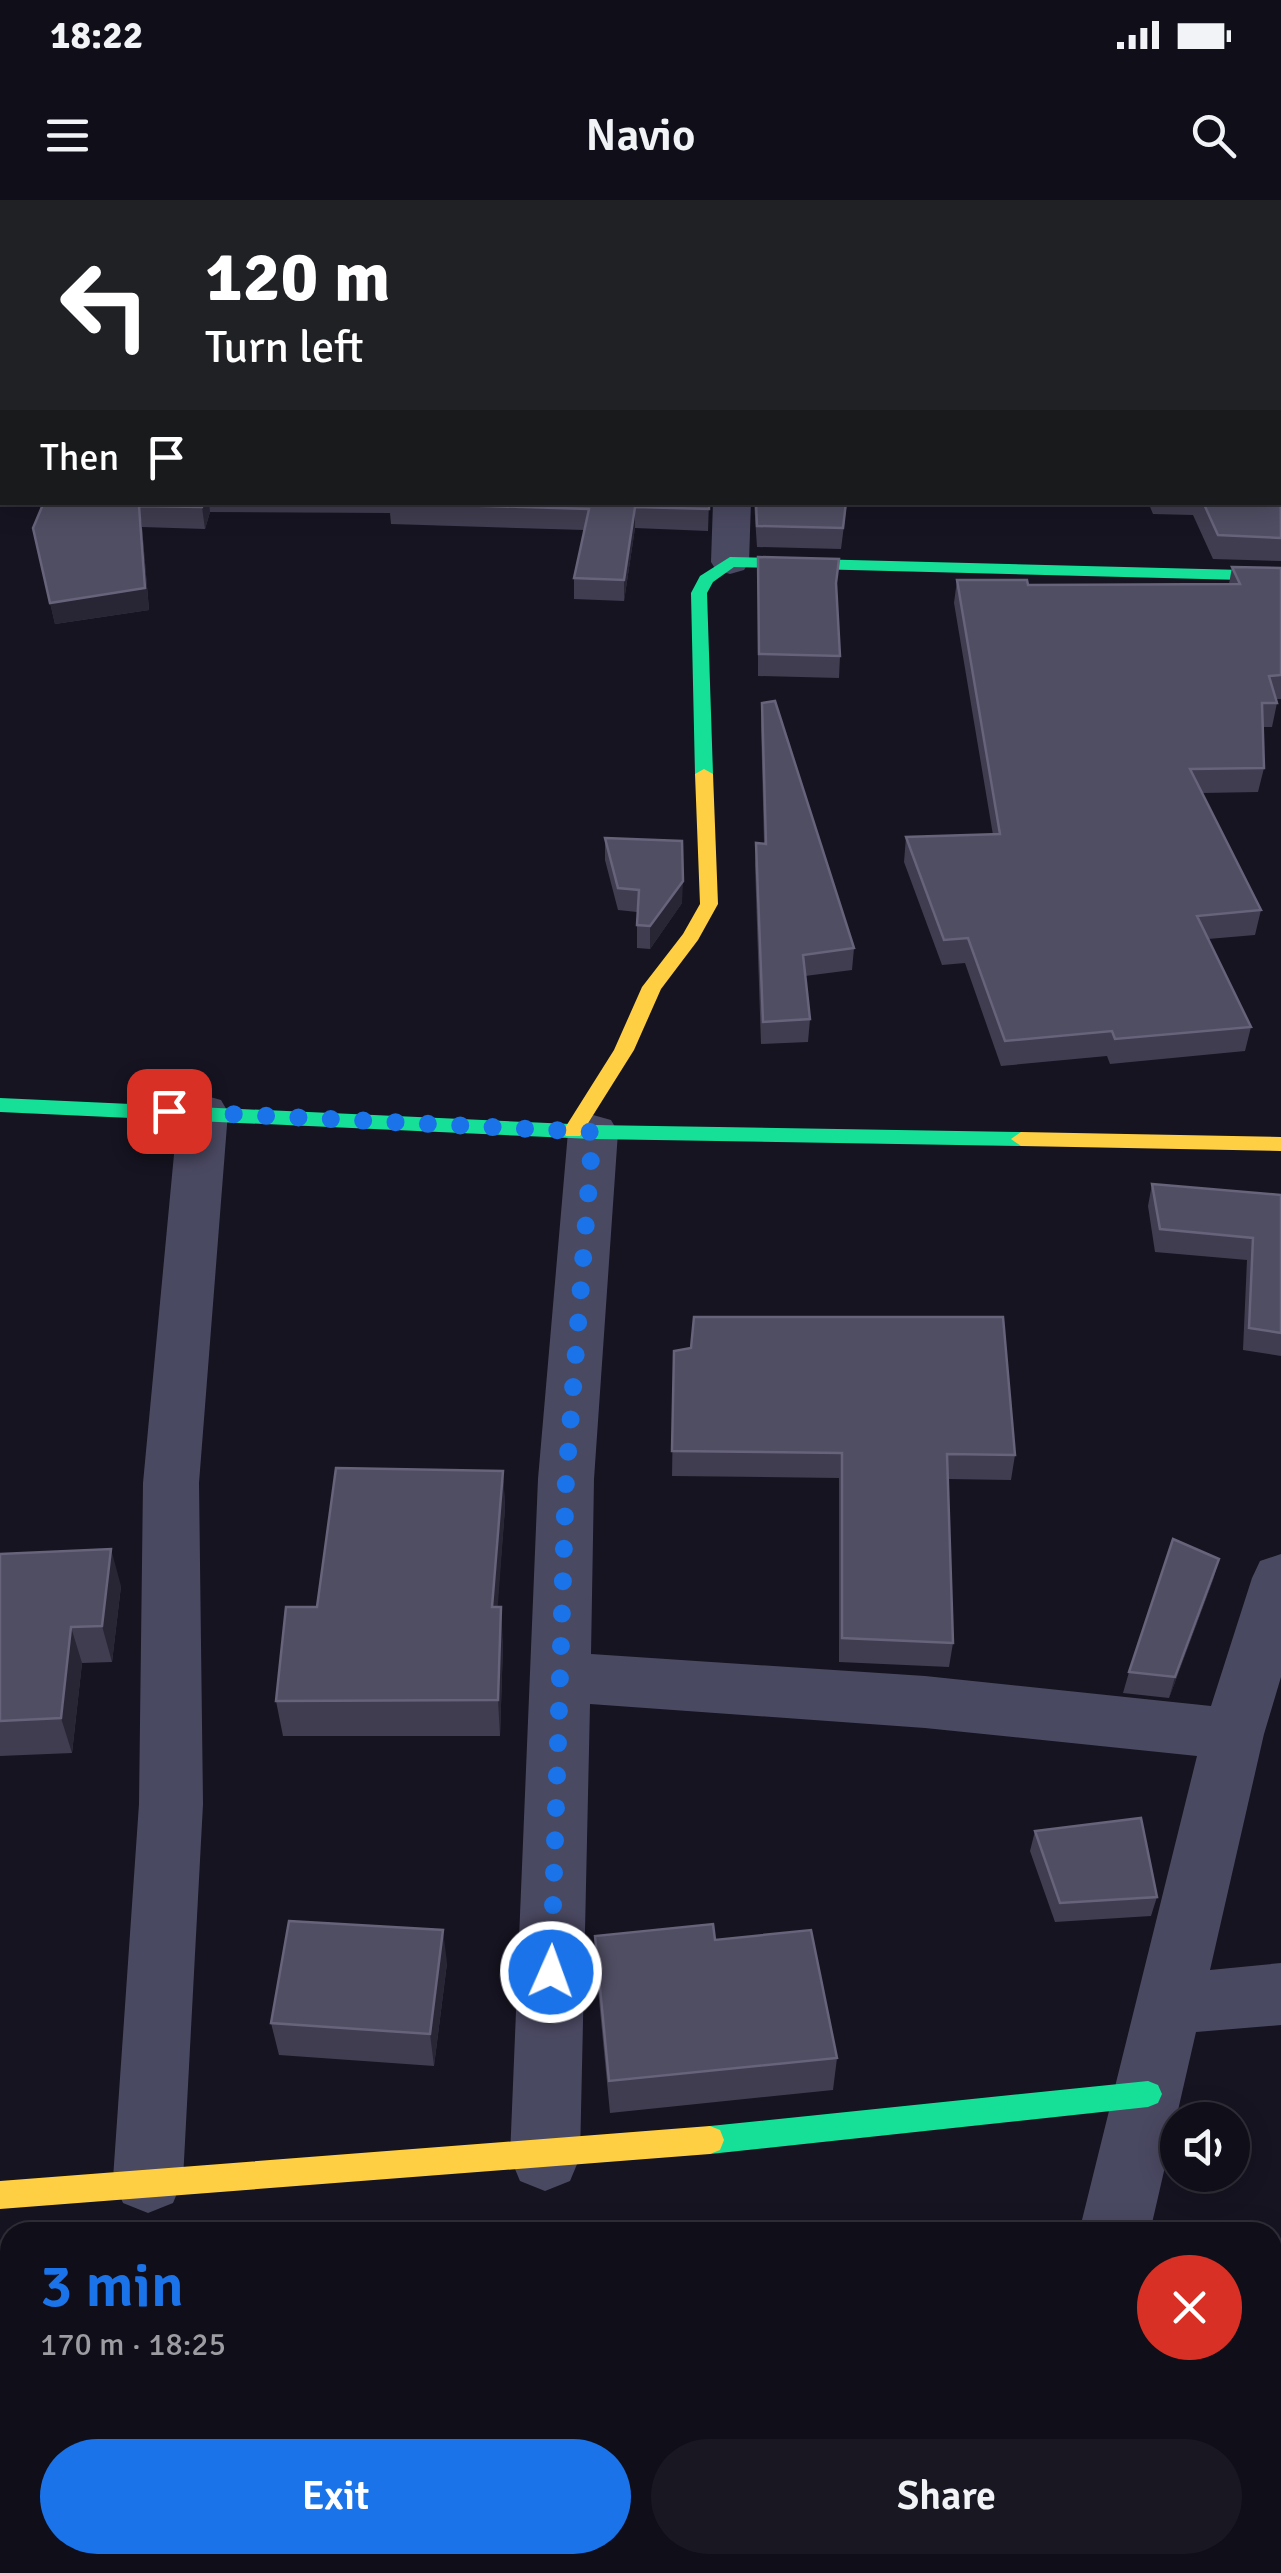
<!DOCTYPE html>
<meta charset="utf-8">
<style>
:root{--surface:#100f19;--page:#191822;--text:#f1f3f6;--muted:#9c9ca2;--line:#302f38;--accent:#1a73e8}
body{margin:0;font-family:Signika,sans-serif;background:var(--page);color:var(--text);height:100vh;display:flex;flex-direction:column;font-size:38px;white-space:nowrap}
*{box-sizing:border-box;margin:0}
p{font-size:32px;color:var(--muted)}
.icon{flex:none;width:55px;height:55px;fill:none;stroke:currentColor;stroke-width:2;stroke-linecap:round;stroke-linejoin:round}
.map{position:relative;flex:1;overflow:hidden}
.details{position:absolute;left:0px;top:2022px;width:1282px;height:352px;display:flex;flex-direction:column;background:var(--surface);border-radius:30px 30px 0 0;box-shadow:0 5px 25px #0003,0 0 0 2px var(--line)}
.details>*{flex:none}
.banner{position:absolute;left:0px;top:0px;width:1282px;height:305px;box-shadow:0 5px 25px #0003,0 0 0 2px var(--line);background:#202124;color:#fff;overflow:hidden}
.fabs{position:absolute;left:1160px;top:1902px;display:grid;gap:20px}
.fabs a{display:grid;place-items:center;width:90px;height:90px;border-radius:50%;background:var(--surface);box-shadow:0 5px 25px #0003,0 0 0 2px var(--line);font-size:50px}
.pin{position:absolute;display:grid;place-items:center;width:85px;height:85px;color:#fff;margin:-42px;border-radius:20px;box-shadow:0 5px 15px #0006}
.me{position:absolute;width:110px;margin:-55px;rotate:2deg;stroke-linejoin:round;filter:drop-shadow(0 0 8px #0008)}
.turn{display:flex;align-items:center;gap:35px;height:210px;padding:0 40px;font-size:45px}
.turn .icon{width:130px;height:130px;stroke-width:2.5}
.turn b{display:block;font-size:70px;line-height:85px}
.then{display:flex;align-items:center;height:95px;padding:0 40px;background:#0003;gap:20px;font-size:38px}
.round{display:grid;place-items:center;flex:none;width:105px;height:105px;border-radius:52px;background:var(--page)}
.head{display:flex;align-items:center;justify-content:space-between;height:170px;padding:0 40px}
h1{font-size:60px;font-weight:600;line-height:75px;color:var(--accent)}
.action{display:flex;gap:20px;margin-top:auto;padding:20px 40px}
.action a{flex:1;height:115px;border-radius:60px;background:var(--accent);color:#fff;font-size:40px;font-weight:600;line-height:115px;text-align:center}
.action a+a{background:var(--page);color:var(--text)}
.status{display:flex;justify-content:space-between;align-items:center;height:70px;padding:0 50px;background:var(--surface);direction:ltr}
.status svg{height:28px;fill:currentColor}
header{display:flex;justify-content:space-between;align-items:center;height:130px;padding:0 40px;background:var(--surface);font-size:45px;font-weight:600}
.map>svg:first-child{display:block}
</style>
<div class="status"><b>18:22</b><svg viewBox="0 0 49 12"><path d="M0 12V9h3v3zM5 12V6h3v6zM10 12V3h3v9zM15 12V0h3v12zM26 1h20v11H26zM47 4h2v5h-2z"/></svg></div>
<header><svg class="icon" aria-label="menu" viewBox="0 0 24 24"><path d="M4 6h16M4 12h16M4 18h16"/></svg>Navio<svg class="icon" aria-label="search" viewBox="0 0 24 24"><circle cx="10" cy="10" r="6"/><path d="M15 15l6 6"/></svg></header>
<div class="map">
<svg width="1281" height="2373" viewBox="0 0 1281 2373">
<rect width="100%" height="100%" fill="#161421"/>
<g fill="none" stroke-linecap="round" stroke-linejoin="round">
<path fill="#4a4962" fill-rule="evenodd" d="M974 0H1006L1007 2H975Z
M0 96H2V116H0Z
M1280 118H1281V138H1280Z
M713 302H751L749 362 744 370 730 374 716 370 711 362Z
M203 895 221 900 228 912 199 1283 203 1604 183 1979 173 2003 148 2013 123 2003 113 1979 139 1604 143 1283 178 912 185 900Z
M593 915 611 920 618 932 594 1279 591 1454 925 1476 1211 1506 1252 1378 1260 1361 1281 1354V1477L1264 1534 1210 1770 1281 1763V1825L1196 1832 1150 2032H1079L1197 1556 925 1528 590 1504 580 1957 570 1981 545 1991 520 1981 510 1957 538 1279 568 932 575 920Z
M997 2365H1075L1073 2373H995Z"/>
<path fill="#16e098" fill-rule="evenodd" d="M730 357 1281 371V381L734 367 713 382 707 393 713 574 704 579 695 574 691 393 700 376Z
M0 898 593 925 1021 932 1031 939 1021 946 593 939 0 912Z
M1148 1881 1158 1885 1162 1894 1158 1903 1148 1907 710 1954 700 1950 696 1940 700 1930 710 1926Z"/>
<path fill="#ffcf43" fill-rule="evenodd" d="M704 569 713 574 718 704 698 740 661 789 634 850 580 936H566L563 931 614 850 642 787 683 734 700 704 695 574Z
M1021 932 1281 937V951L1021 946 1011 939Z
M710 1926 720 1930 724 1940 720 1950 710 1954 0 2009V1981Z"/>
</g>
<path fill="#403d50" d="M0 0 2 2V44H0Z
M1055 0H1281V22L1280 2H1056Z
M1281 227V361L1213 359 1193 315 1153 314 1148 302H1280Z
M44 302H709L708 331 635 328 624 401 574 399V378L584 330 391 324 390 313 210 312 205 329 142 327 149 410 55 424 33 328Z
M754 302H847L841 349 757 347Z
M758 357 836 389 840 456 839 478 758 476Z
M1232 367 1281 368V499H1276L1277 503 1272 527H1262L1264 568 1258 592 1202 593 1261 710 1255 735 1208 739 1251 827 1245 851 1110 864 1107 856 1001 866 965 763 942 765 904 662 906 637 993 635 954 403 957 380 1028 385 1229 384Z
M762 503 854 748 852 770 805 776 810 819 808 842 761 844 755 665 756 643H764L761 525Z
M605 638 682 703 650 749 637 748V712L618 710 605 660Z
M1152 984 1281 995V1156L1243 1150 1247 1060 1155 1052 1148 1006Z
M674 1151 1015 1255 1011 1280 948 1279 953 1443 949 1467 839 1462V1278L672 1276Z
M503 1271 505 1308 497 1407 503 1444 500 1536H283L276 1501 317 1407Z
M0 1354 121 1386 112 1462 82 1463 72 1553 0 1556Z
M1219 1359 1213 1380 1169 1498 1123 1493 1129 1472Z
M1035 1631 1157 1697 1151 1716 1055 1722 1030 1651Z
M595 1736 715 1740 837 1858 833 1890 610 1913 596 1769Z
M447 1763 434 1866 279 1855 271 1823Z
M1245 2365H1272L1281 2373H1243Z"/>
<path fill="#282635" d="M2 231V258L0 261V234Z
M203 302H209L210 312 205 329 202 307Z
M139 306 142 327 149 410 55 424 50 403Z
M635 307V328L624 401V380Z
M683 681 682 703 650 749V726Z
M503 1271 505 1308 495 1444 492 1407Z
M111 1349 121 1386 112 1462 102 1426Z
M1219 1359 1213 1380 1169 1498 1175 1477Z
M501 1407 503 1444 500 1536 498 1500Z
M71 1427 82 1463 72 1553 61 1518Z
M443 1730 447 1763 434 1866 430 1834Z"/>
<path fill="#504e63" stroke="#66637b" stroke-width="2.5" d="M0 0H934L936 2H2V24H0Z
M1069 0H1281V2H1071Z
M0 170H2V231L0 234 2 201 0 200Z
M1280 227 1281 338 1218 335 1203 302H1280Z
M44 302H203L202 307 139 306 145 388 50 403 33 328Z
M709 302V309L635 307 624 380 574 378 589 309 389 303Z
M756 302H846L843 328 757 326Z
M758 357 839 359 836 383 840 456 759 454Z
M1232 367 1281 368V475L1269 476 1277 503H1262L1264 568 1190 569 1261 710 1197 716 1251 827 1115 839 1112 831 1005 841 968 738 944 740 906 637 1000 634 957 380H1027L1028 385 1240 384Z
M775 501 854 748 803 755 810 819 763 822 756 643 766 644 762 503Z
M605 638 682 641 683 681 650 726 637 725 639 690 618 688Z
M1152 984 1281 995V1133L1249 1128 1253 1038 1160 1029Z
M694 1117H1003L1015 1255 947 1254 953 1443 842 1438V1253L672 1251 674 1151 691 1148Z
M336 1268 503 1271 492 1407H501L498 1500 276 1501 286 1407H317Z
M1173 1339 1219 1359 1175 1477 1129 1472Z
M111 1349 102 1426 71 1427 61 1518 0 1521V1354Z
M1141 1618 1157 1697 1060 1703 1035 1631Z
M289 1721 443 1730 430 1834 271 1823Z
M713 1724 715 1740 811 1730 837 1858 609 1881 595 1736Z
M1272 2191 1281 2194V2373H1252L1254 2365H1272Z"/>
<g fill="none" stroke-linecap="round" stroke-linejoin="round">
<path stroke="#1a73e8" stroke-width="18" stroke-dasharray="0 32.4" d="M169 911 593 932 566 1279 551 1772"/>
</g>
</svg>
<div class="fabs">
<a><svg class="icon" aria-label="sound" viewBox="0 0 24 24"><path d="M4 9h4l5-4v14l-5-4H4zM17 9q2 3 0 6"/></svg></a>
</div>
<div class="pin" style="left:169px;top:911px;background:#d93025"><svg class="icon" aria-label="arrive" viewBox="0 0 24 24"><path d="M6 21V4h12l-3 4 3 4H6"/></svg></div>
<svg class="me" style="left:551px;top:1772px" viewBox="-20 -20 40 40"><circle r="17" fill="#1a73e8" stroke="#fff" stroke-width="3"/><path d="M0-11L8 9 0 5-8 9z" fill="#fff"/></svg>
<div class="banner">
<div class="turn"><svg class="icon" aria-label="left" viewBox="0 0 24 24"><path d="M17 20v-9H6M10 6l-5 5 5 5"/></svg><div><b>120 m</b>Turn left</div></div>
<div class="then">Then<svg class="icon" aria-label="arrive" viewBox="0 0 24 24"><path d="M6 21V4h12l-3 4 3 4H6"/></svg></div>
</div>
<section class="details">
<div class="head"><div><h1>3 min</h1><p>170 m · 18:25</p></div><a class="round" style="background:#d93025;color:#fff"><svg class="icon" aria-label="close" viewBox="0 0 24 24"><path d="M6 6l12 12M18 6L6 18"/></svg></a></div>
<div class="action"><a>Exit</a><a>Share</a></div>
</section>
</div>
